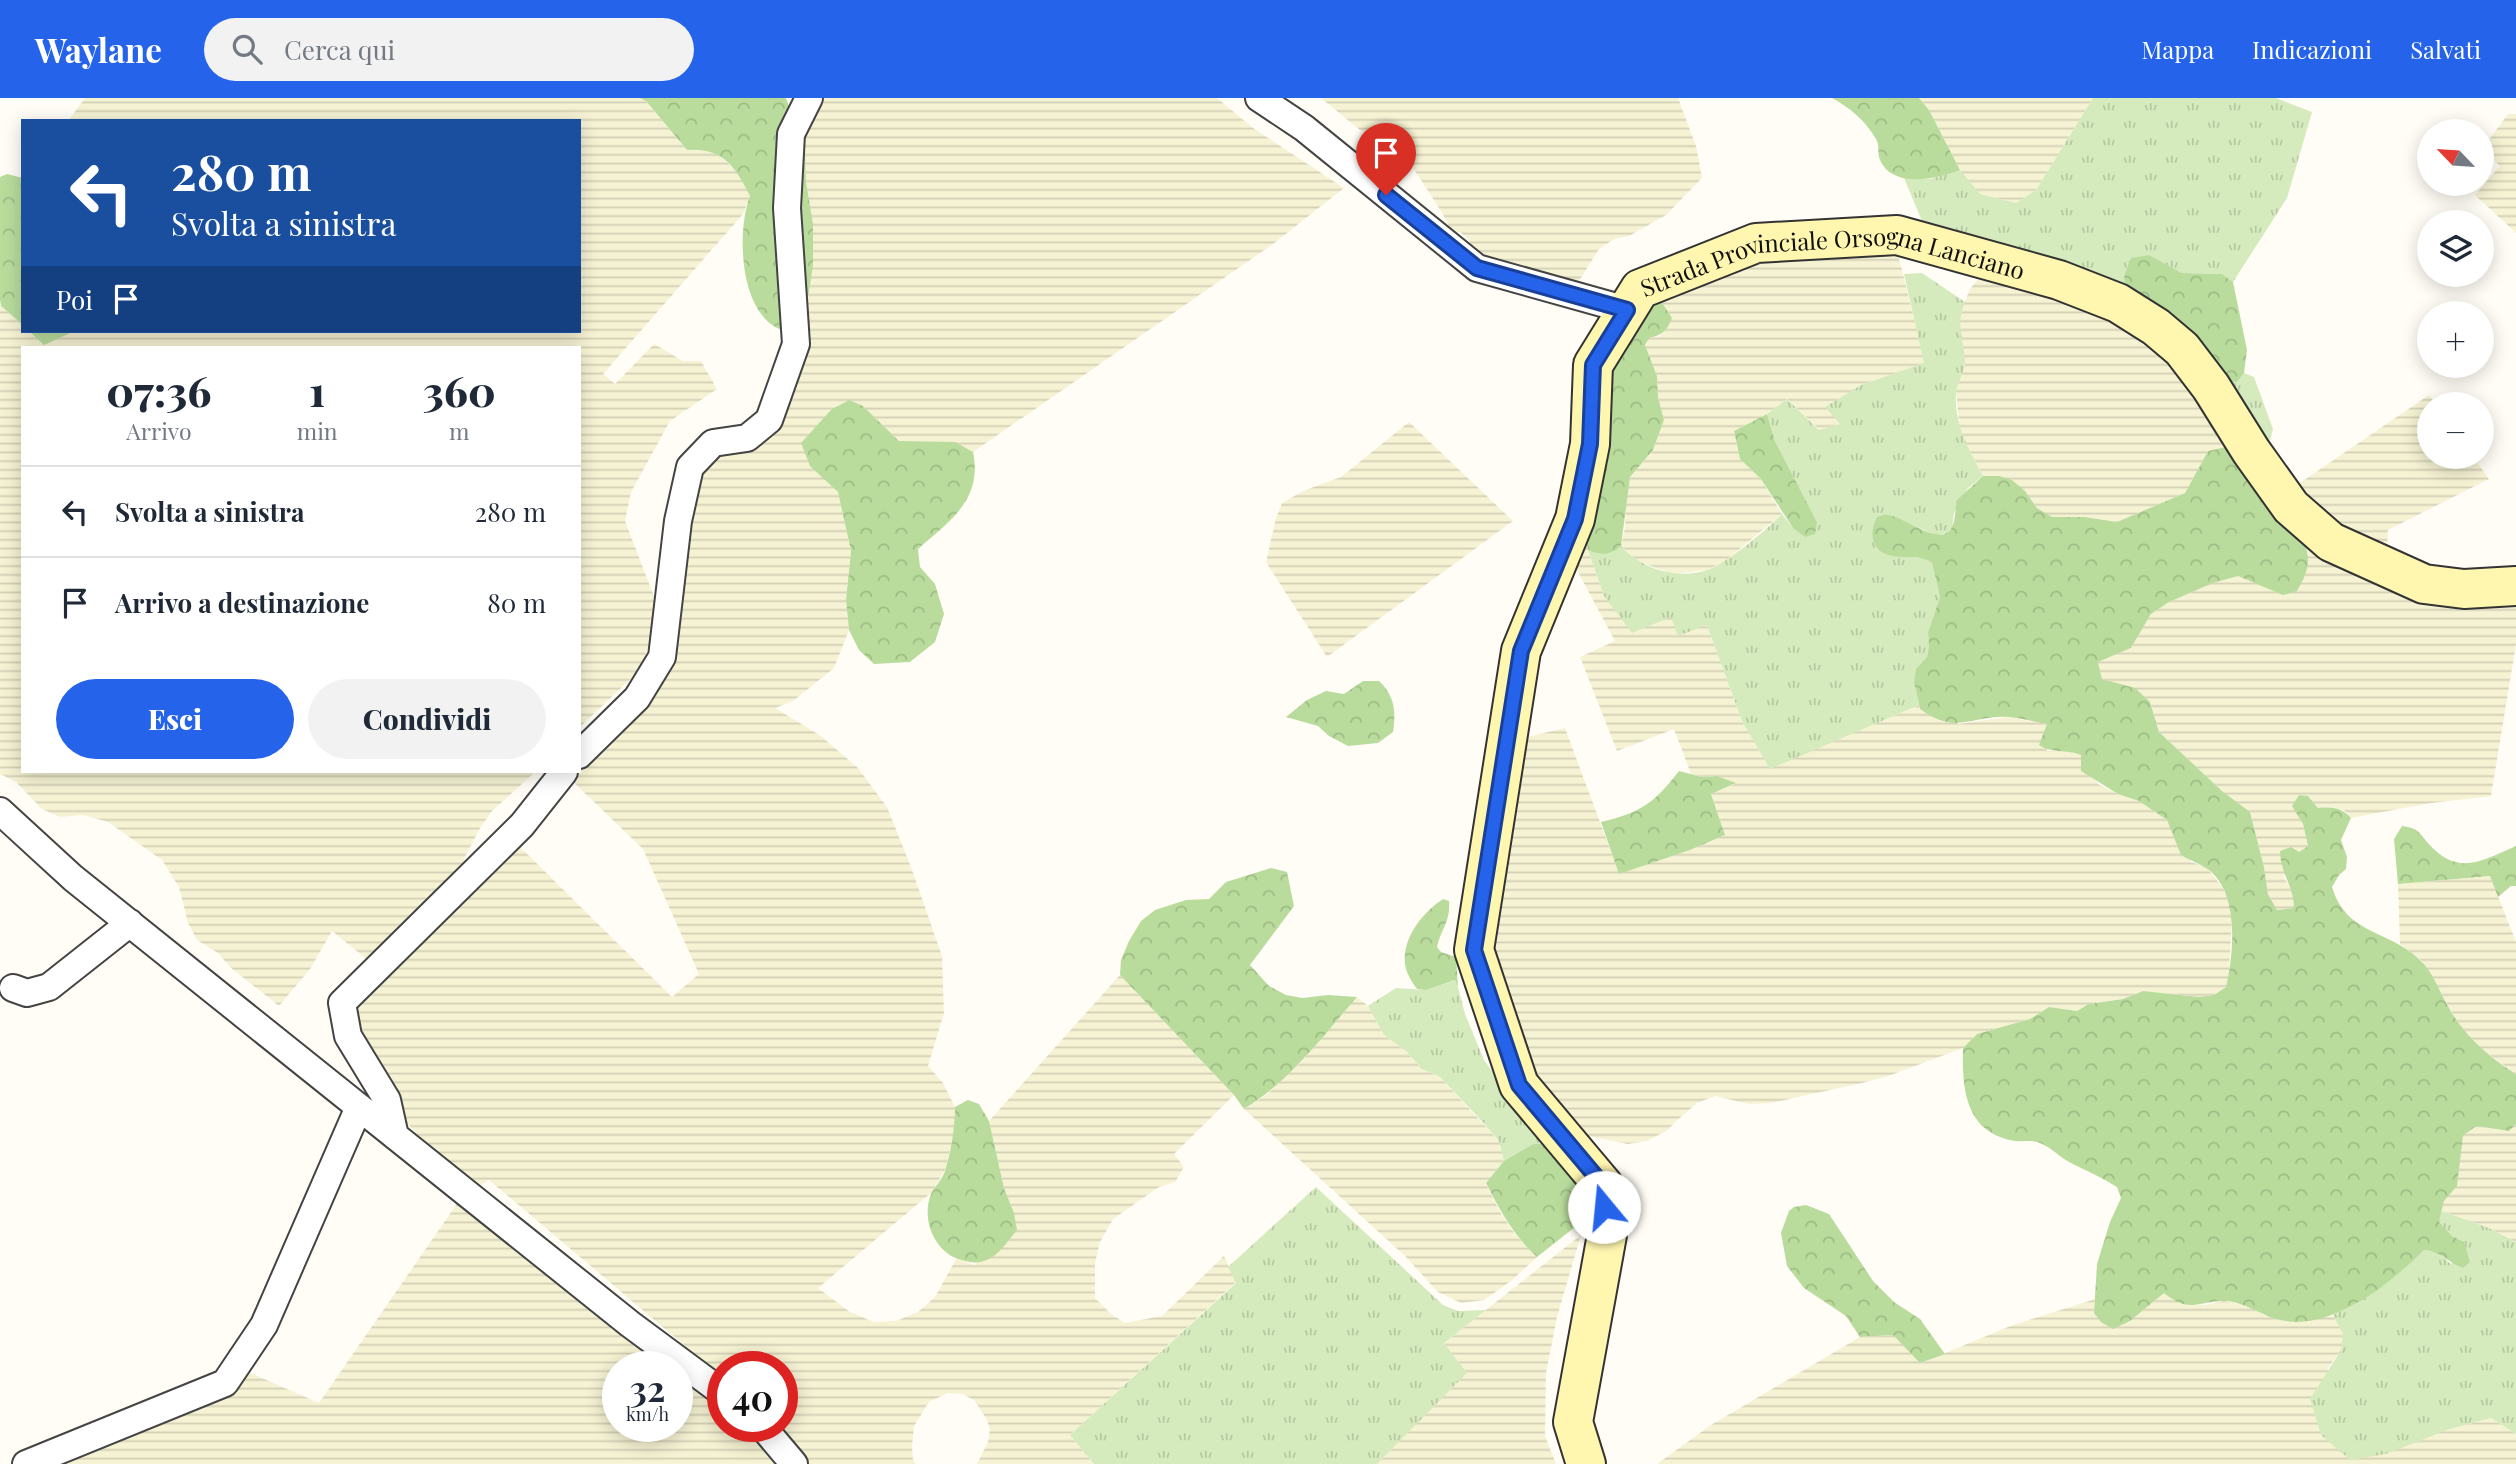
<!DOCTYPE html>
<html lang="it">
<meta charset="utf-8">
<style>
:root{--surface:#fff;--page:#f2f2f3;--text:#1f2937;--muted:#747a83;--line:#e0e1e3;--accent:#2563eb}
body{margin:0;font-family:"Playfair Display",serif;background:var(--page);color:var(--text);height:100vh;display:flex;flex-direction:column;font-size:26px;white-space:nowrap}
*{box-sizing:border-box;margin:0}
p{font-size:23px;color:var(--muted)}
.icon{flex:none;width:38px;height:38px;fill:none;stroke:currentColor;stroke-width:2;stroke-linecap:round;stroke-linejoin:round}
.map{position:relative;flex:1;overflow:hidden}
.drawer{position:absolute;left:21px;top:248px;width:560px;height:427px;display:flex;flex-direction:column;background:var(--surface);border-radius:0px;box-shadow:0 4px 18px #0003}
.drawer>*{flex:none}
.guide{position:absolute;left:21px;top:21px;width:560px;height:214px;border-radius:0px;box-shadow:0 4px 18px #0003;background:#1a4fa0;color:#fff;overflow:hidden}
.needle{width:46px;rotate:295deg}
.fabs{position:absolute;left:2417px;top:21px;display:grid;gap:14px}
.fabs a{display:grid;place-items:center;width:77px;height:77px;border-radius:50%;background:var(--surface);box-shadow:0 4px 18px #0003;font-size:35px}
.speed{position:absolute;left:602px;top:1253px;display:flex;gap:14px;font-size:35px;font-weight:700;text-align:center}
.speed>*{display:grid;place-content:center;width:91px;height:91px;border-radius:50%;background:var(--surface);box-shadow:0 4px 18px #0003;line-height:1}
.speed small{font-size:18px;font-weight:400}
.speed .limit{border:10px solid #d22;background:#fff;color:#111}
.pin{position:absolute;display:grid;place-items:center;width:60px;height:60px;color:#fff;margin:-72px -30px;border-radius:50% 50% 50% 0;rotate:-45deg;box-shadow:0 0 7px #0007}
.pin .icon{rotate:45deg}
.me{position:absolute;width:77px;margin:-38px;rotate:343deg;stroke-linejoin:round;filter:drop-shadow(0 0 5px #0008)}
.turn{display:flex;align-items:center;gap:24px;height:147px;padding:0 35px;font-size:32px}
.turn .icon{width:91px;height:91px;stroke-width:2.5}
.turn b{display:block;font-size:49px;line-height:60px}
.then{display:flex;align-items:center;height:66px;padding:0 35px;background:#0003;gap:14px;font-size:26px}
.eta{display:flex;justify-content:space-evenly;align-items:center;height:119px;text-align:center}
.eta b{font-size:42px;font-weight:800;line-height:49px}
.primary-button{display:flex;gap:14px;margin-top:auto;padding:14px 35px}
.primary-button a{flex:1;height:80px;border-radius:42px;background:var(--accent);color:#fff;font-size:28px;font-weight:800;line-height:80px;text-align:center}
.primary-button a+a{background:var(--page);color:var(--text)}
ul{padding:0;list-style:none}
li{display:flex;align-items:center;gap:21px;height:91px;padding:0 35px;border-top:2px solid var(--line)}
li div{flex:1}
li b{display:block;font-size:26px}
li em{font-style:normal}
header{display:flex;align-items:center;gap:42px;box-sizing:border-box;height:98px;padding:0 35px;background:var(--accent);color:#fff}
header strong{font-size:33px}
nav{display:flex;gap:38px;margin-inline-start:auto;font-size:24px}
.search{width:490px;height:63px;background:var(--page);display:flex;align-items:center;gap:18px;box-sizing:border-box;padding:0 24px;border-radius:38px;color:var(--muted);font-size:26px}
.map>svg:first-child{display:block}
</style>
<header>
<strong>Waylane</strong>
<div class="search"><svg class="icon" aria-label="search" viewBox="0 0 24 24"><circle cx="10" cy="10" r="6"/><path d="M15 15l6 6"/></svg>Cerca qui</div>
<nav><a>Mappa</a><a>Indicazioni</a><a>Salvati</a></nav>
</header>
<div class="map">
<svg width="2516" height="1366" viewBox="0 0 2516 1366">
<defs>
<pattern id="farmland-rules" width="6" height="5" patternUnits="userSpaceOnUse" patternTransform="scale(1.75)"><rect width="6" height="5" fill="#f6f3d4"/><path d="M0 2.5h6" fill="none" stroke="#d2cfb5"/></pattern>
<pattern id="grass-tufts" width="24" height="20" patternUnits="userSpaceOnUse" patternTransform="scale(1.75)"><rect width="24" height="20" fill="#d5ebbd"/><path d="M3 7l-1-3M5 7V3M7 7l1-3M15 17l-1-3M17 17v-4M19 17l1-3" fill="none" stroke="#b6c8a1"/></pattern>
<pattern id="forest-crowns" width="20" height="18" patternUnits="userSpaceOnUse" patternTransform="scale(1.75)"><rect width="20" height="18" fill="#b9dc9c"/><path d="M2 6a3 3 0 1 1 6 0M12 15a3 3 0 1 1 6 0" fill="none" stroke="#9ebc85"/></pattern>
</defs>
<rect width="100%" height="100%" fill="#fffdf5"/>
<path fill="url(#farmland-rules)" d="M85 0H640L645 2 687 52 705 51 722 59 740 77 750 98 743 116 603 276 615 286 654 246 683 263H701L717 291 670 323 631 394 625 423 660 514 640 572 579 630V250H23V674H535L492 713 480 730 464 761 477 770 374 867 332 833 310 871 279 908 230 869 218 855 197 842 188 825 179 789 162 762 108 724 83 717 60 719 42 711 16 684 0 676V207L23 227V233H29L44 246 68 236 71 233H579V23H68Z
M801 0H1217L1253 30 1344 90 1273 146 973 354 955 345 899 343 863 308 825 381 838 394 851 453 846 502 849 532 834 570 793 603 775 610 821 638 858 670 887 709 911 769 942 858 944 915 928 968 943 985 955 1009V1029L946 1070 932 1094 818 1190 850 1214 874 1224 896 1223 918 1214 935 1199 956 1161 975 1167 1014 1115 1004 1090 989 1023 1120 877 1234 997 1174 1056 1184 1069 1175 1084 1159 1089 1113 1121 1100 1144 1095 1165V1200L1111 1216 1125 1225 1162 1218 1224 1158 1236 1184 1070 1337 1094 1366H977L988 1344 990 1331 986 1320 974 1302 962 1296 948 1295 929 1304 914 1328 912 1348 913 1362 916 1366H803L771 1328H782V1269H723V1280L489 1082 477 1089 436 1058 394 1010 363 956 352 905 515 744 672 899 699 876 643 751 566 677 568 674H579V663L659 571 692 373 780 301 806 84 805 52 801 39Z
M1321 0H1678L1696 48 1702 80 1666 117 1629 138 1614 141 1599 151 1577 186 1480 158 1466 139 1460 134H1452L1441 113 1408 62 1390 38 1375 39 1360 32Z
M1919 0H2093L2036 92 2016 105 1980 96 1970 87 1960 72 1929 12Z
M2508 16H2516V135L2475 97 2500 68 2482 51Z
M1896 148 1925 265 1861 287 1826 309 1841 326 1820 332 1787 301 1767 316 1734 333 1740 361 1761 381 1782 416 1725 463 1707 472 1671 476 1636 462 1621 448 1625 430 1626 400 1630 379 1653 352 1664 322 1658 299 1657 278 1645 247 1648 240 1660 238 1672 220 1661 203 1746 162Z
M1995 170 2037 184 2168 252 2230 348 2208 353 2185 395 2117 424 2085 419 2052 420 2037 410 2025 393 1999 378H1983L1960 334 1956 293 1965 266 1960 243V216L1970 191 1979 180Z
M2429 297 2436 306H2429V359H2473L2489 381 2388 432 2387 456 2332 430 2291 391Z
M1409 324 1513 423 1327 559 1266 464 1276 420 1282 405 1303 393 1341 379Z
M1584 429 1588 452 1604 498 1671 519 1707 527 1742 623 1770 670 1919 607 1920 611 1959 626 2008 619 2047 626V653H2072L2081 657 2098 686 2118 696 2139 703 2167 722 2191 764 2206 769 2223 790 2230 806 2232 819 2229 875 2226 889 2214 897 2199 899 2143 893 2123 901 2089 906 2077 913 2049 909 2030 921 1977 936 1963 950 1891 977 1862 985 1771 1005 1748 1006 1715 998 1697 1005 1675 1024 1668 1032 1647 1043 1628 1046 1588 1038 1567 1030 1536 997 1483 848 1515 642 1565 630 1619 775 1690 752 1725 737 1711 696 1735 686 1717 678 1702 679 1691 676 1674 631 1617 653 1580 559 1615 543 1571 461Z
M2304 445 2516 500V546L2491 698 2431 705 2351 720 2344 712 2331 709 2318 710 2308 698 2293 708 2303 726 2308 748 2299 754 2283 778 2294 796V811L2277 812 2268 796 2264 769 2250 714 2222 693 2159 634 2150 604 2135 591 2102 581 2098 564 2131 550 2151 516 2169 504 2213 485 2238 478 2258 485Z
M2490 778 2516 844V976L2480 950 2462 931 2422 863 2400 846 2398 786Z
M1357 899 1368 908 1384 937 1407 954 1422 971 1440 979 1499 1043 1504 1063 1486 1086 1500 1114 1515 1136 1537 1159 1511 1183 1484 1202 1461 1205 1438 1194 1405 1158 1244 1011 1266 997 1301 964Z
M2516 1026V1144L2489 1130 2442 1113 2444 1103 2456 1088 2463 1038 2476 1028 2509 1033Z
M463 1097 675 1269H618V1328H677V1270L723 1308V1328H748L766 1343 785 1366H40L239 1270 319 1305Z
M1581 1137 1557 1219 1546 1275 1545 1338 1556 1366H1377L1466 1275 1444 1245Z
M2164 1195 2173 1202 2204 1207 2224 1203 2246 1207 2267 1218 2287 1224 2333 1218 2344 1236 2341 1252 2327 1271 2447 1332 2491 1320 2516 1336V1366H1657L1711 1327 1860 1239 1893 1237 1921 1265 2013 1227 2095 1201 2094 1215 2130 1223Z"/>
<path fill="url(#grass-tufts)" d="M2093 0H2276L2312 14 2287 100 2233 184 2222 176 2182 175 2148 157 2127 198 1927 135 1904 80 1930 81 1960 72 1980 96 2016 105 2036 92Z
M1922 175 1965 204C1955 229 1964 240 1965 264 1965 274 1957 285 1956 295 1954 327 1969 351 1983 378L1968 390 1954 415 1952 430 1947 435 1936 437 1888 417 1911 459 1926 460 1932 465 1940 499 1928 534 1929 547 1927 560 1914 584 1919 607 1770 671 1742 623 1707 527 1678 538 1671 519 1632 535 1604 498 1588 452C1600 458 1611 456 1621 448 1642 471 1676 482 1707 472 1728 465 1766 432 1782 416L1793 430 1817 424 1775 343 1767 316 1787 301 1819 332 1840 326 1825 309 1861 287 1924 265 1904 176Z
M2244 275 2254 279 2273 331 2266 359 2222 286 2237 284Z
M1456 882 1465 916 1484 962 1510 998 1551 1045 1533 1046 1504 1063 1499 1043 1479 1020 1440 979 1422 971 1407 954 1384 937 1368 908 1396 890 1426 892Z
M1316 1089 1443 1207 1458 1213 1486 1212 1444 1245 1467 1275 1377 1366H1094L1070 1337 1236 1185 1228 1169Z
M2442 1113 2489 1130 2516 1144V1336L2491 1320 2447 1332 2386 1356 2350 1362 2321 1337 2310 1301 2341 1252 2343 1236 2333 1217 2357 1205 2424 1152 2436 1153 2451 1166 2464 1144 2452 1138 2438 1124Z"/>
<path fill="url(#forest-crowns)" d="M640 0H786L805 52 806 84 813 126V167L809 194 801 220 786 233C739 222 736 134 750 98 735 68 723 50 687 52L646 3Z
M1832 0H1919L1929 12 1960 72C1937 81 1893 91 1880 62 1877 55 1880 47 1876 41 1865 22 1850 10 1832 0Z
M7 76 23 80V227L1 208 0 202V79Z
M2149 157 2182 175 2222 176 2233 184 2247 252 2244 275 2237 284 2222 286 2127 198 2124 179 2131 160Z
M1646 200 1661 203 1672 220C1667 233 1662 237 1649 240L1645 247 1657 278 1658 299 1664 322 1653 352 1630 379 1621 448C1611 457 1600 458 1588 452L1584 429 1603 272Z
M29 233H71L68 236 44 247Z
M849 302 863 308 899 343 955 344 973 354C983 401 950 423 918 451L920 469 935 486 944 516 935 544 910 564 874 566 859 552 849 532 846 502 851 453 838 394 810 368 801 345 831 312Z
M1767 316 1775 343 1817 424 1815 436 1805 439 1793 430 1761 381 1740 361 1734 333Z
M2230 348 2304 445C2312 464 2307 475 2297 493L2283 497 2238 478 2213 485 2169 504 2151 516 2131 550 2098 564 2102 581 2135 590 2150 604 2159 634 2222 693 2250 714 2264 769 2268 796 2277 812 2294 810C2294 788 2281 778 2280 753L2291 749 2299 754 2308 748 2303 726 2292 708 2299 697 2308 698 2318 710C2332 709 2341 709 2351 720L2341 742 2347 759 2346 771 2339 777 2332 789C2347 838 2389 831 2420 862 2433 874 2439 893 2448 908 2464 938 2488 958 2516 976V1026L2509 1033 2476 1028 2463 1038 2457 1088 2444 1103 2439 1124 2452 1138 2464 1144 2470 1164 2463 1170C2447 1164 2441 1153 2424 1152 2392 1184 2335 1231 2285 1223 2264 1220 2247 1204 2225 1203 2197 1203 2190 1216 2164 1195L2130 1223 2113 1231 2101 1224 2094 1215 2097 1166 2110 1124 2121 1100 2117 1089C2101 1079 2085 1072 2069 1064 2058 1058 2050 1048 2037 1044 2030 1042 2023 1044 2015 1043 1965 1035 1962 991 1963 950L1977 936 2030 921 2049 909 2077 913 2089 906 2123 901 2143 893 2199 899 2214 897 2226 889C2234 855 2240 792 2206 770 2198 765 2189 762 2181 757L2167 722 2139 703 2118 696 2081 673V657C2067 651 2052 656 2039 647L2047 626C2035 624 2021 620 2009 619 1970 617 1958 638 1920 611L1914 584 1916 571 1927 559 1929 547 1928 534 1940 499 1932 465C1920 456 1907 461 1893 458 1872 455 1868 436 1877 419 1881 418 1884 416 1888 417 1903 418 1942 451 1952 429 1956 421 1955 410 1957 402L1983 378H1999L2012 382 2025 393 2037 410 2052 419H2085L2117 424 2185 395 2208 353Z
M1363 583H1379C1395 598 1396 613 1393 634L1378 645 1348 648 1329 638 1318 628 1286 619 1307 602 1326 593 1344 596Z
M1679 673 1702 679 1717 678 1736 685 1711 696 1725 737 1690 752 1619 776 1601 724C1641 715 1655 704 1679 673Z
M2402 728C2419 731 2417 732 2428 745 2458 779 2481 763 2516 748V788H2511L2498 799 2490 778 2398 786 2394 741Z
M1271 770 1287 774 1294 808 1250 867 1269 888 1286 897 1302 900 1328 897 1357 899C1322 939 1290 983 1244 1011L1234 997 1120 877 1121 862 1129 843 1141 823 1155 812 1186 802 1209 801 1226 784Z
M1443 801 1449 803C1451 823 1441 831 1437 849L1441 854 1456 859 1458 889 1455 882 1426 892 1417 891C1412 884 1406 875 1405 866 1402 840 1423 814 1443 801Z
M968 1002 979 1006 989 1023 1004 1090 1014 1115 1017 1132C1000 1153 990 1171 961 1162 934 1154 921 1121 931 1096 935 1088 942 1082 945 1073 951 1054 955 1029 955 1009Z
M1551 1045 1592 1093 1594 1114 1537 1159C1514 1138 1500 1113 1486 1085L1504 1063 1533 1046Z
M1806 1107 1829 1116 1873 1183 1894 1204 1920 1221 1945 1256 1920 1265 1893 1237 1860 1239 1846 1218 1804 1190 1787 1168 1781 1135 1789 1113 1794 1109Z"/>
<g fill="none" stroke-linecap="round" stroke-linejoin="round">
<defs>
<path id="street" d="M1259 0 1304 30 1477 170 1627 212
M579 657 637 600 662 559 678 423 690 369 713 345 747 340 769 322 796 246 787 110 791 36 809 0
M0 713 73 780 630 1226 723 1295
M13 890 27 895 49 889 130 825
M395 1038 387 1002 348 938 342 905 522 727 564 674
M762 1328 794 1366
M26 1366 225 1285 264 1227 359 1009"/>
<g id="secondary">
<path id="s1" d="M1586 1366 1573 1324 1607 1137 1603 1087 1519 987 1474 852 1521 553 1575 421 1590 346 1593 267 1640 191 1756 145 1897 137 2059 182 2118 205 2156 229 2182 251 2211 289 2251 353 2291 409 2331 444 2424 486 2464 491 2516 488"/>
</g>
</defs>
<use href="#street" stroke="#444" stroke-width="30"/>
<use href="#secondary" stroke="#333" stroke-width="42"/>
<use href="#street" stroke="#fff" stroke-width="26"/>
<use href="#secondary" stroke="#fff6b0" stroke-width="38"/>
</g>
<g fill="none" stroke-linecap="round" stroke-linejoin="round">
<defs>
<path id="route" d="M1386 97 1477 170 1627 212 1593 267 1590 346 1575 421 1521 553 1474 852 1519 987 1603 1087 1604 1109"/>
</defs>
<use href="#route" stroke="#184099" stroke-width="18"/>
<use href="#route" stroke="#2563eb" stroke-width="12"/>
</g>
<g text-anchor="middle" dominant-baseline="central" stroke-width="7" stroke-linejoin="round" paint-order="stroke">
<g font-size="24" fill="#111" stroke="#fff">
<text stroke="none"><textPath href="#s1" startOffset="1447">Strada Provinciale Orsogna Lanciano</textPath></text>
</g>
</g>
</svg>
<div class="fabs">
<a><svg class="needle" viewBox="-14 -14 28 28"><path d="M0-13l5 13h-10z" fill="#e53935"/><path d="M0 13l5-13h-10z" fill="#747a83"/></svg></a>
<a><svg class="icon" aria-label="layers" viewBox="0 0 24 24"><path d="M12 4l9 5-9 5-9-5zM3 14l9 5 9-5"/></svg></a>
<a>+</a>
<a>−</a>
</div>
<div class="speed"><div>32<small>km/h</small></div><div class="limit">40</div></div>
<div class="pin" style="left:1386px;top:97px;background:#d93025"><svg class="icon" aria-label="arrive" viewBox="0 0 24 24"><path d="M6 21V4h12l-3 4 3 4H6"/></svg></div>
<svg class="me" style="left:1604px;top:1109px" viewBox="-20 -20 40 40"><circle r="19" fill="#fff"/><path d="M0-13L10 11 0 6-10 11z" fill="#2563eb"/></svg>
<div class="guide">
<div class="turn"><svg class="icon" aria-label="left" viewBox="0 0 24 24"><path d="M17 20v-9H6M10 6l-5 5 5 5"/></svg><div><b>280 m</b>Svolta a sinistra</div></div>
<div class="then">Poi<svg class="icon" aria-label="arrive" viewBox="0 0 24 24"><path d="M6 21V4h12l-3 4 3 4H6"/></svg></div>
</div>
<section class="drawer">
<div class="eta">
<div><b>07:36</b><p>Arrivo</p></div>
<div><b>1</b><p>min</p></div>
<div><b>360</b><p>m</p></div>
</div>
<ul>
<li><svg class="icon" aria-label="left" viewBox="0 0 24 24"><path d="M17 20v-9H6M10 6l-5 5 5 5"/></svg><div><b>Svolta a sinistra</b></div><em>280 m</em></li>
<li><svg class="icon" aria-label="arrive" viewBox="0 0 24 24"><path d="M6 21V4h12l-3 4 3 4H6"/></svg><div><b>Arrivo a destinazione</b></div><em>80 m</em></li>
</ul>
<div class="primary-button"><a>Esci</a><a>Condividi</a></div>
</section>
</div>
